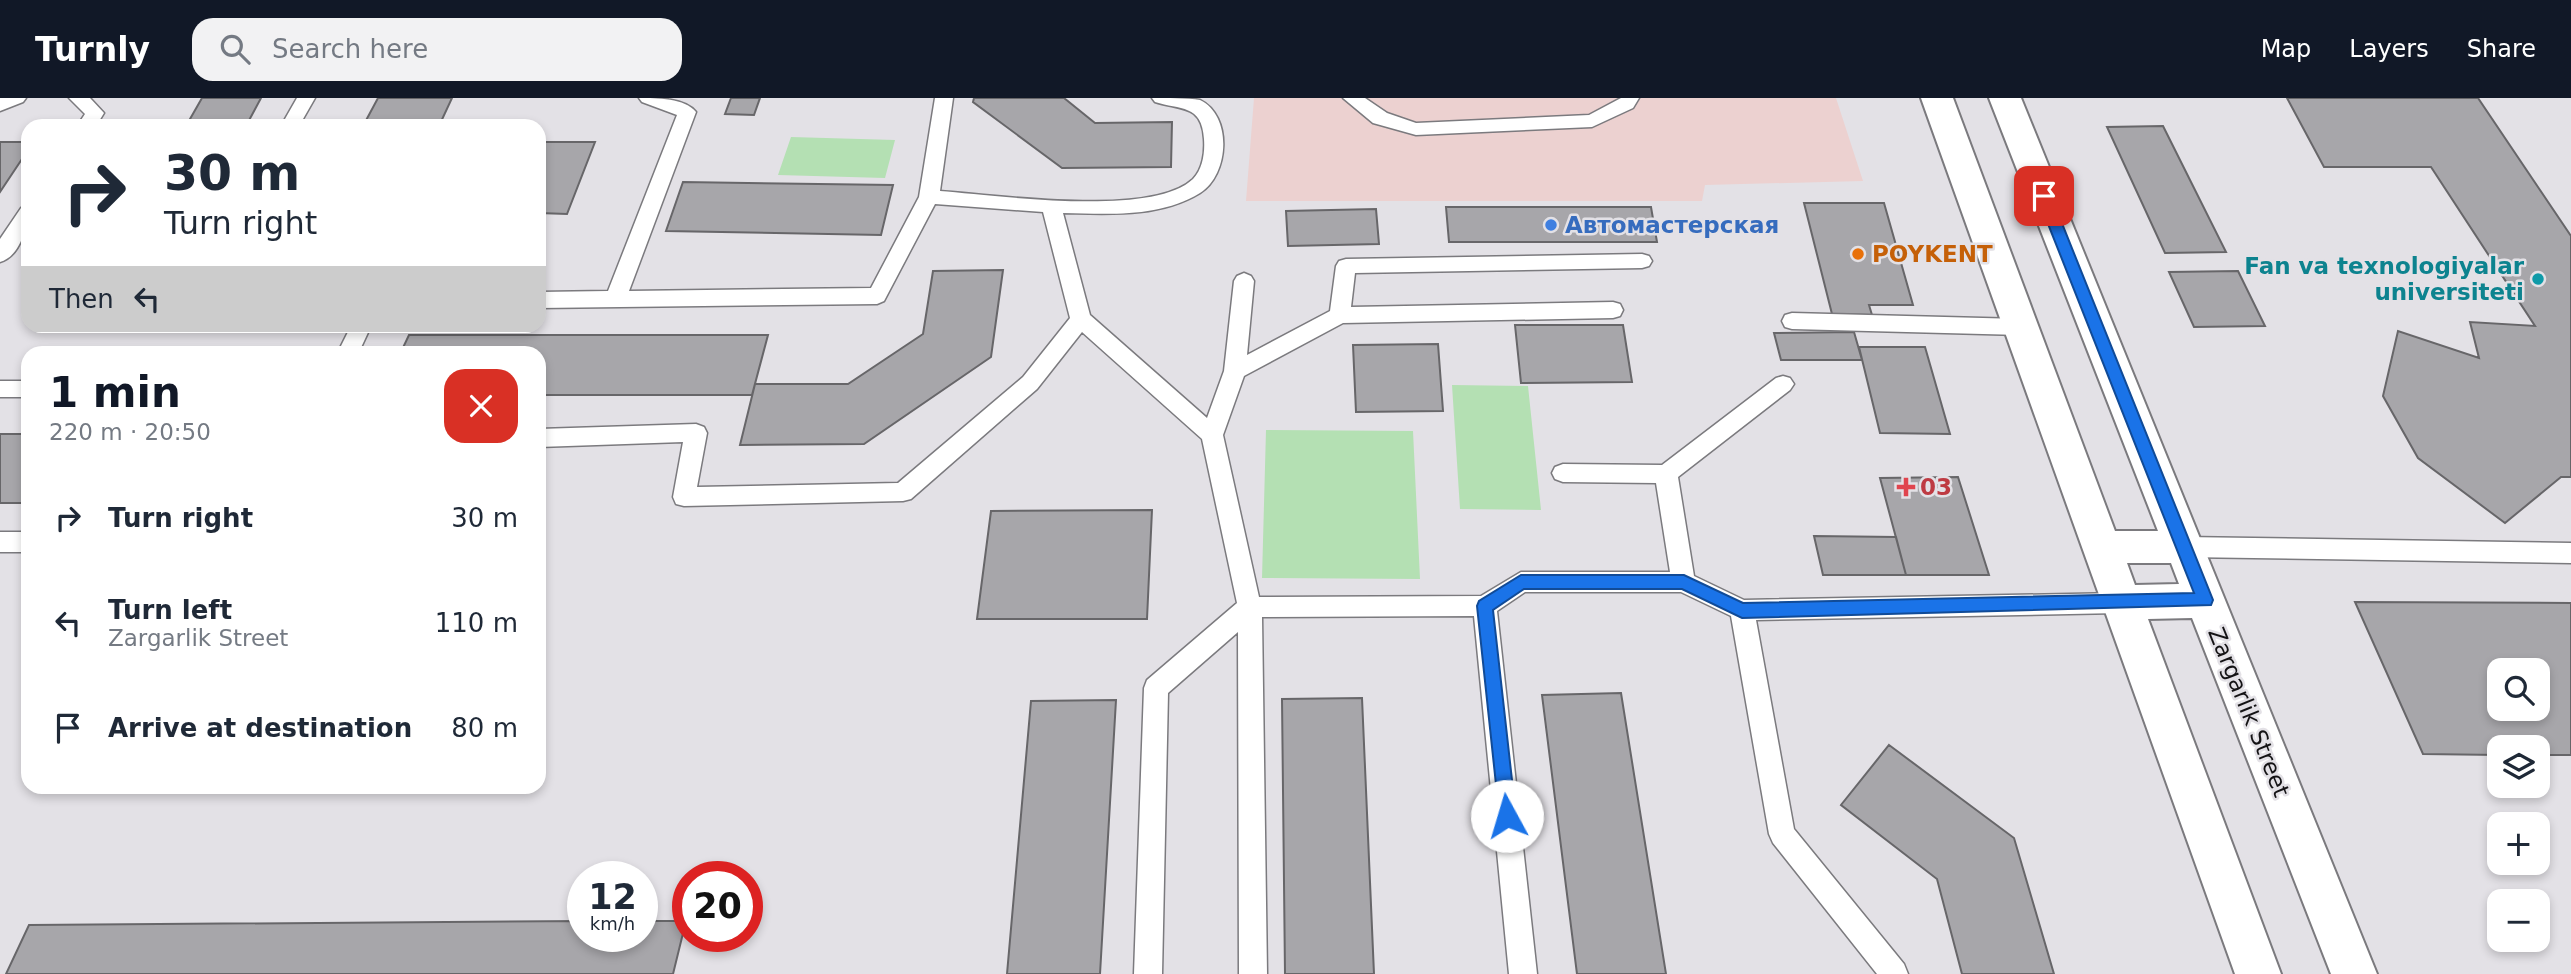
<!DOCTYPE html>
<meta charset="utf-8">
<style>
:root{--surface:#fff;--page:#f2f2f3;--text:#1f2937;--muted:#747a83;--accent:#111827}
body{margin:0;font-family:"DejaVu Sans",sans-serif;background:var(--page);color:var(--text);height:100vh;display:flex;flex-direction:column;font-size:26px;white-space:nowrap}
*{box-sizing:border-box;margin:0}
p{font-size:23px;color:var(--muted)}
.icon{flex:none;width:38px;height:38px;fill:none;stroke:currentColor;stroke-width:2;stroke-linecap:round;stroke-linejoin:round}
.map{position:relative;flex:1;overflow:hidden}
.panel{position:absolute;left:21px;top:248px;width:525px;height:448px;display:flex;flex-direction:column;background:var(--surface);border-radius:21px;box-shadow:0 4px 10px #0003}
.panel>*{flex:none}
.guide{position:absolute;left:21px;top:21px;width:525px;height:214px;border-radius:21px;box-shadow:0 4px 10px #0003;background:#fff;color:var(--text);overflow:hidden}
.tools{position:absolute;left:2487px;top:560px;display:grid;gap:14px}
.tools a{display:grid;place-items:center;width:63px;height:63px;border-radius:14px;background:var(--surface);box-shadow:0 4px 10px #0003;font-size:35px}
.speed{position:absolute;left:567px;top:763px;display:flex;gap:14px;font-size:35px;font-weight:700;text-align:center}
.speed>*{display:grid;place-content:center;width:91px;height:91px;border-radius:50%;background:var(--surface);box-shadow:0 4px 10px #0003;line-height:1}
.speed small{font-size:18px;font-weight:400}
.speed .limit{border:10px solid #d22;background:#fff;color:#111}
.pin{position:absolute;display:grid;place-items:center;width:60px;height:60px;color:#fff;margin:-30px;border-radius:14px;box-shadow:0 4px 10px #0006}
.me{position:absolute;width:77px;margin:-38px;rotate:354deg;stroke-linejoin:round;filter:drop-shadow(0 0 5px #0008)}
.turn{display:flex;align-items:center;gap:24px;height:147px;padding:0 28px;font-size:32px}
.turn .icon{width:91px;height:91px;stroke-width:2.5}
.turn b{display:block;font-size:49px;line-height:60px}
.then{display:flex;align-items:center;height:66px;padding:0 28px;background:#0003;gap:14px;font-size:26px}
.round{display:grid;place-items:center;flex:none;width:74px;height:74px;border-radius:21px;background:var(--page)}
.overview{display:flex;align-items:center;justify-content:space-between;height:119px;padding:0 28px}
h1{font-size:42px;font-weight:800;line-height:52px;color:var(--accent)}
ul{padding:0;list-style:none}
li{display:flex;align-items:center;gap:21px;height:105px;padding:0 28px}
li div{flex:1}
li b{display:block;font-size:26px}
li em{font-style:normal}
header{display:flex;align-items:center;gap:42px;box-sizing:border-box;height:98px;padding:0 35px;background:var(--accent);color:#fff}
header strong{font-size:33px}
nav{display:flex;gap:38px;margin-inline-start:auto;font-size:24px}
.search{width:490px;height:63px;background:var(--page);display:flex;align-items:center;gap:18px;box-sizing:border-box;padding:0 24px;border-radius:21px;color:var(--muted);font-size:26px}
.map>svg:first-child{display:block}
</style>
<header>
<strong>Turnly</strong>
<div class="search"><svg class="icon" aria-label="search" viewBox="0 0 24 24"><circle cx="10" cy="10" r="6"/><path d="M15 15l6 6"/></svg>Search here</div>
<nav><a>Map</a><a>Layers</a><a>Share</a></nav>
</header>
<div class="map">
<svg width="2571" height="876" viewBox="0 0 2571 876">
<rect width="100%" height="100%" fill="#e3e1e6"/>
<path fill="#ecd1d0" d="M1254 0H1836L1863 83 1705 87 1702 103H1246Z"/>
<path fill="#b4e0b3" d="M791 39 895 42 885 80 778 77Z
M1452 287 1528 288 1541 412 1460 411Z
M1266 332 1413 333 1420 481 1262 480Z"/>
<path fill="#a7a6aa" stroke="#676669" stroke-width="2" fill-rule="evenodd" d="M202 0H261L246 28H186Z
M378 0H452L439 28H363Z
M731 0H760L754 17 725 16Z
M974 0H1064L1095 25 1172 24 1171 69 1062 70 973 4Z
M2287 0H2478L2571 138V379H2561L2505 425 2418 360 2383 298 2398 233 2479 260 2470 224 2535 228 2431 69H2324Z
M2163 28 2226 154 2165 155 2107 29Z
M0 44H28V52L0 94Z
M539 44H595L567 116 539 115Z
M683 84 893 87 881 137 666 133Z
M1804 105H1884L1913 207H1869L1872 217 1832 216Z
M1446 109H1651L1657 144H1449Z
M1376 111 1379 146 1288 148 1286 113Z
M1003 172 991 259 864 346 740 347 755 286H848L923 236 933 173Z
M2238 173 2265 228 2194 229 2169 174Z
M1515 227H1623L1632 284 1521 285Z
M1854 234 1862 262H1781L1774 235Z
M409 237H768L752 297H539V256H400Z
M1438 246 1443 313 1356 314 1353 247Z
M1859 249H1925L1950 336 1880 335Z
M0 336H28V405H0Z
M1958 379 1989 477H1906L1880 380Z
M1152 412 1147 521H977L991 413Z
M1814 438 1896 439 1906 477H1823Z
M2355 504 2571 505V657H2538V649H2499V657L2423 656ZM2499 572H2538V611H2499Z
M1621 595 1666 876H1577L1542 597Z
M1362 600 1374 876H1285L1282 601Z
M1116 602 1100 876H1007L1031 603Z
M1889 647 2014 740 2054 876H1962L1937 781 1841 707Z
M583 823V838H642V823H686L673 876H6L29 827Z"/>
<g fill="none" stroke-linecap="round" stroke-linejoin="round">
<defs>
<path id="lane" d="M0 0H26L23 4 0 13Z
M69 0H90L104 15 96 28H77L85 16Z
M297 0H315L299 28H281Z
M639 0C657 0 685 0 696 14L629 193 871 190 919 99 935 0H953L940 93C995 97 1152 120 1193 81 1203 71 1205 54 1204 41 1202 6 1180 12 1155 4L1152 0C1166 0 1188 0 1200 2 1233 18 1229 77 1200 95 1159 120 1109 116 1063 115L1090 217 1207 320 1224 273 1234 183 1237 178 1244 175 1251 178 1254 183 1247 257 1330 213 1336 168 1339 163 1346 161 1642 156 1649 158 1652 163 1649 168 1642 170 1355 175 1351 209 1613 204 1620 206 1623 212 1620 218 1613 220 1343 225 1244 278 1223 337 1259 499 1481 498 1521 474H1670L1656 385 1563 384 1555 381 1552 375 1555 369 1563 366 1662 367 1776 280 1783 278 1790 280 1794 286 1790 292 1678 379 1694 478 1744 502 2120 495 2128 498 2132 505 2128 512 2120 515 1756 522 1794 731 1904 866 1908 876H1877L1773 745 1769 736 1731 518 1681 494H1525L1497 513 1537 876H1509L1474 518 1262 519 1267 876H1239L1238 534 1168 595 1162 876H1134L1144 590 1147 582 1237 505 1202 341 1082 234 1037 291 911 401 903 403 684 408 676 406 673 399 683 344 539 349V331L696 326 704 329 707 335 697 389 898 385 1023 279 1070 220 1043 114 935 106 884 203 877 206 539 210V194L608 193 677 17 642 4Z
M1343 0H1365L1387 15 1416 25 1589 17 1621 0H1639L1633 10 1592 29 1416 37 1373 25Z
M28 108C28 127 21 158 0 164V141L21 110Z
M1792 215 2021 221 2028 223 2031 229 2028 235 2021 237 1792 231 1785 229 1782 223 1785 217Z
M351 228H371L358 256H337Z
M0 283H28V299H0Z
M0 434H28V454H0Z
M2184 439 2571 445V465L2184 459 2176 456 2173 449 2176 442Z"/>
<path id="secondary" d="M1921 0H1953L2115 433H2158L1989 0H2021L2377 876H2331L2192 520 2148 521 2281 876H2235ZM2127 465H2171L2179 486 2135 487Z"/>
</defs>
<use href="#lane" stroke="#7b7a7e" stroke-width="3"/>
<use href="#secondary" stroke="#7b7a7e" stroke-width="4"/>
<use href="#lane" fill="#fff" fill-rule="evenodd"/>
<use href="#secondary" fill="#fff" fill-rule="evenodd"/>
</g>
<path fill="#1a73e8" stroke="#114b97" stroke-width="2" d="M2044 93 2051 98 2213 502 2211 507 1742 520 1682 491H1524L1493 512 1516 718 1513 724 1507 727 1500 724 1477 508 1479 503 1521 477H1684L1743 505 2194 495 2037 98Z"/>
<circle fill="#3f7fe0" stroke="#e3e1e6" stroke-width="2.5" cx="1551" cy="127" r="7"/>
<circle fill="#e8710a" stroke="#e3e1e6" stroke-width="2.5" cx="1858" cy="156" r="7"/>
<circle fill="#0f9aa8" stroke="#e3e1e6" stroke-width="2.5" cx="2538" cy="181" r="7"/>
<path fill="#e0444e" stroke="#e3e1e6" stroke-width="2.5" d="M1902.5 378.5h7v7h7v7h-7v7h-7v-7h-7v-7h7z"/>
<g text-anchor="middle" dominant-baseline="central" stroke-width="5" stroke-linejoin="round" paint-order="stroke">
<g font-size="23" font-weight="bold" fill="#366cbe" stroke="#e3e1e6" text-anchor="start">
<text x="1565" y="127">Автомастерская</text>
</g>
<g font-size="23" font-weight="bold" fill="#c56008" stroke="#e3e1e6" text-anchor="start">
<text x="1872" y="156">POYKENT</text>
</g>
<g font-size="23" font-weight="bold" fill="#0d838f" stroke="#e3e1e6" text-anchor="end">
<text x="2524" y="168">Fan va texnologiyalar<tspan x="2524" dy="26">universiteti</tspan></text>
</g>
<g font-size="23" font-weight="bold" fill="#be3a42" stroke="#e3e1e6" text-anchor="start">
<text x="1920" y="389">03</text>
</g>
<g font-size="23" fill="#141315" stroke="#e3e1e6">
<text transform="translate(2249 614) rotate(68)">Zargarlik Street</text>
</g>
</g>
</svg>
<div class="tools">
<a><svg class="icon" aria-label="search" viewBox="0 0 24 24"><circle cx="10" cy="10" r="6"/><path d="M15 15l6 6"/></svg></a>
<a><svg class="icon" aria-label="layers" viewBox="0 0 24 24"><path d="M12 4l9 5-9 5-9-5zM3 14l9 5 9-5"/></svg></a>
<a>+</a>
<a>−</a>
</div>
<div class="speed"><div>12<small>km/h</small></div><div class="limit">20</div></div>
<div class="pin" style="left:2044px;top:98px;background:#d93025"><svg class="icon" aria-label="arrive" viewBox="0 0 24 24"><path d="M6 21V4h12l-3 4 3 4H6"/></svg></div>
<svg class="me" style="left:1507px;top:718px" viewBox="-20 -20 40 40"><circle r="19" fill="#fff"/><path d="M0-13L10 11 0 6-10 11z" fill="#1a73e8"/></svg>
<div class="guide">
<div class="turn"><svg class="icon" aria-label="right" viewBox="0 0 24 24"><path d="M7 20v-9h11M14 6l5 5-5 5"/></svg><div><b>30 m</b>Turn right</div></div>
<div class="then">Then<svg class="icon" aria-label="left" viewBox="0 0 24 24"><path d="M17 20v-9H6M10 6l-5 5 5 5"/></svg></div>
</div>
<section class="panel">
<div class="overview"><div><h1>1 min</h1><p>220 m · 20:50</p></div><a class="round" style="background:#d93025;color:#fff"><svg class="icon" aria-label="close" viewBox="0 0 24 24"><path d="M6 6l12 12M18 6L6 18"/></svg></a></div>
<ul>
<li><svg class="icon" aria-label="right" viewBox="0 0 24 24"><path d="M7 20v-9h11M14 6l5 5-5 5"/></svg><div><b>Turn right</b></div><em>30 m</em></li>
<li><svg class="icon" aria-label="left" viewBox="0 0 24 24"><path d="M17 20v-9H6M10 6l-5 5 5 5"/></svg><div><b>Turn left</b><p>Zargarlik Street</p></div><em>110 m</em></li>
<li><svg class="icon" aria-label="arrive" viewBox="0 0 24 24"><path d="M6 21V4h12l-3 4 3 4H6"/></svg><div><b>Arrive at destination</b></div><em>80 m</em></li>
</ul>
</section>
</div>
